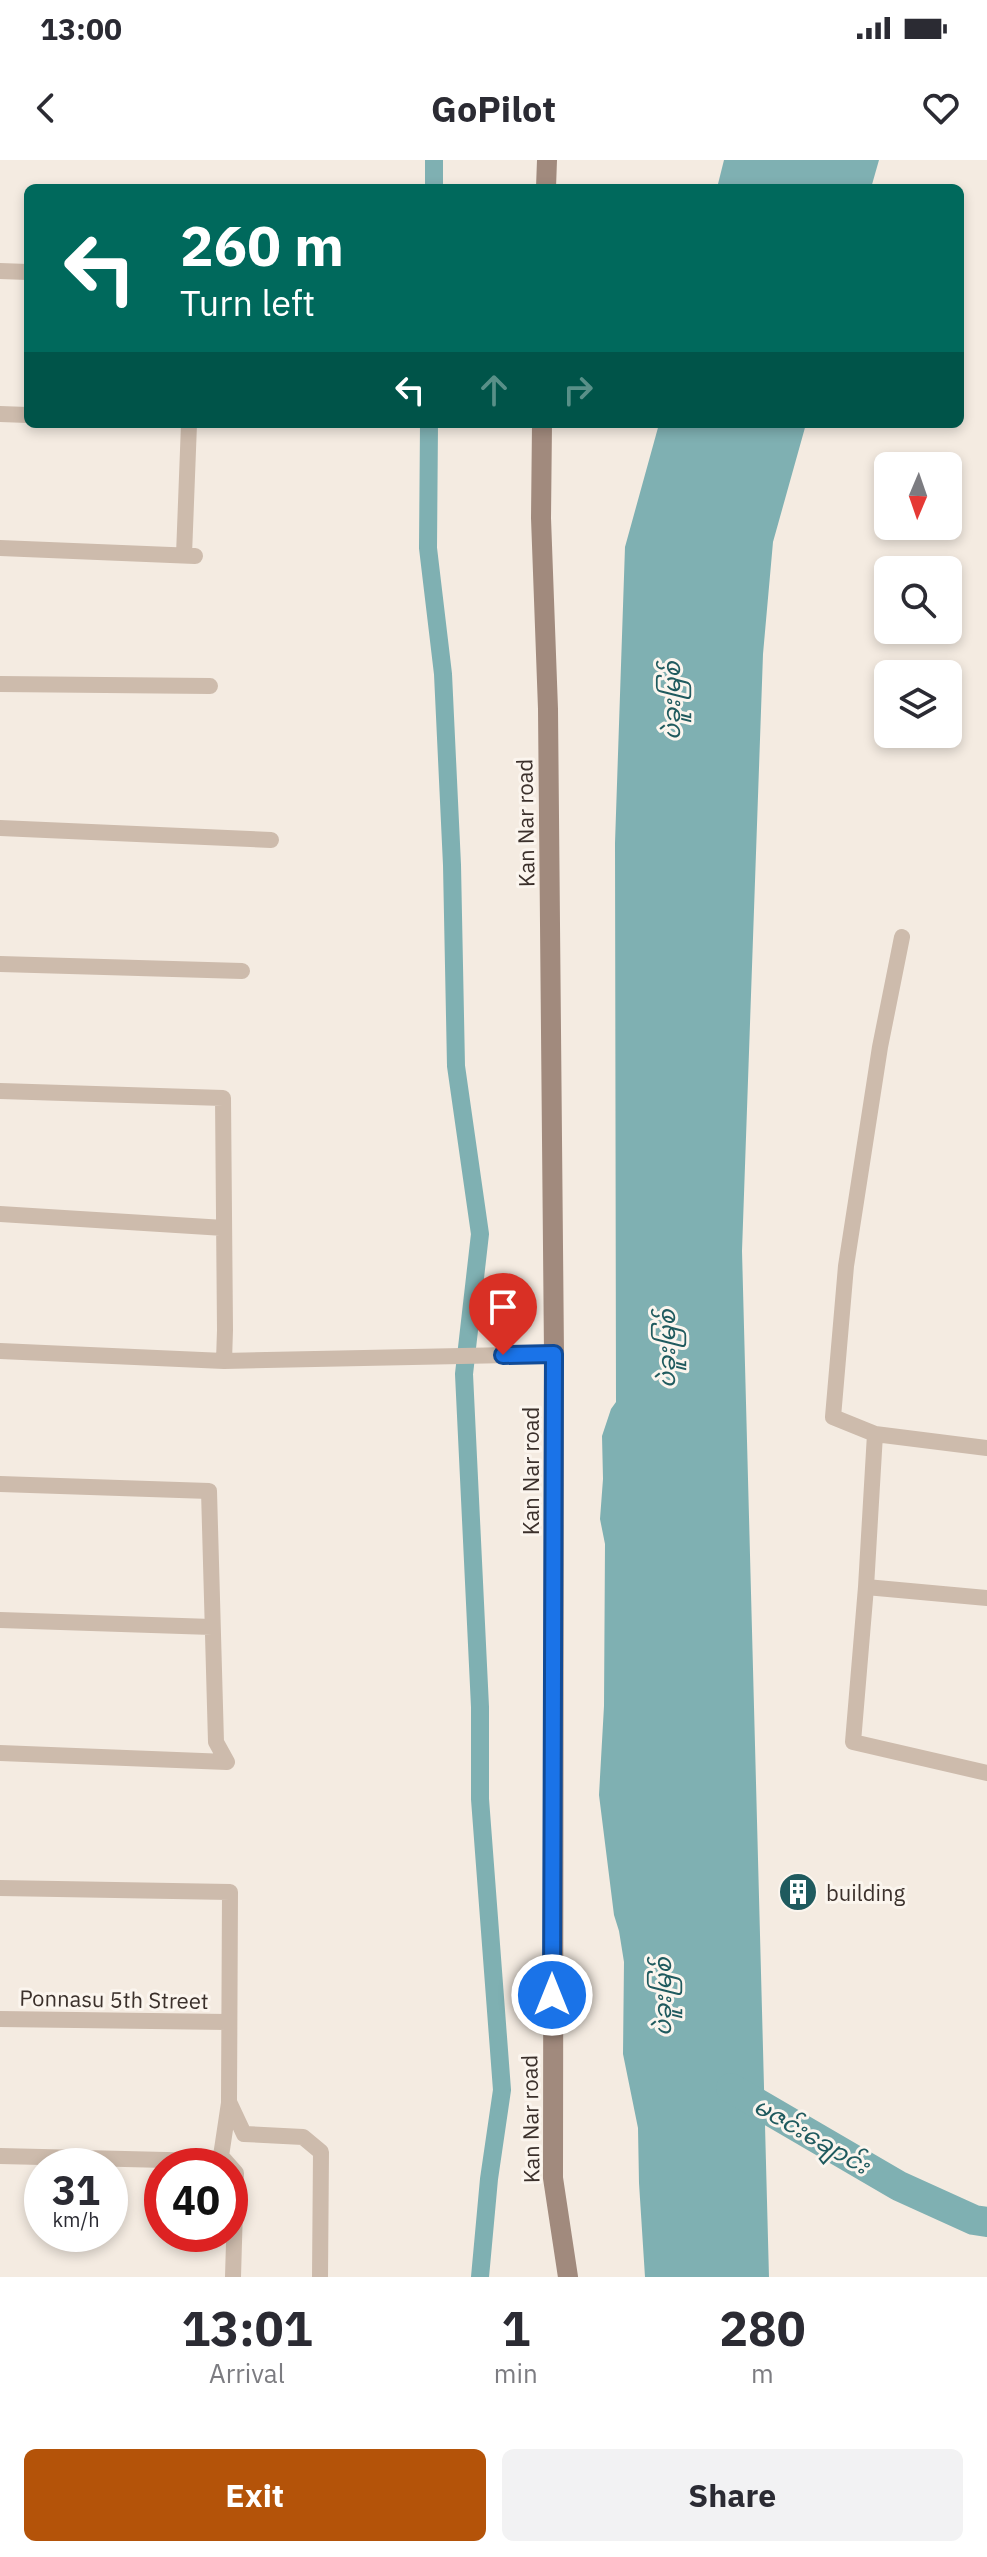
<!DOCTYPE html>
<meta charset="utf-8">
<style>
:root{--surface:#fff;--page:#f2f2f3;--text:#2b2b33;--muted:#7c7c81;--accent:#b45309}
body{margin:0;font-family:"IBM Plex Sans","Noto Sans Myanmar",sans-serif;background:var(--page);color:var(--text);height:100vh;display:flex;flex-direction:column;font-size:30px;white-space:nowrap}
*{box-sizing:border-box;margin:0}
p{font-size:26px;color:var(--muted)}
.icon{flex:none;width:44px;height:44px;fill:none;stroke:currentColor;stroke-width:2;stroke-linecap:round;stroke-linejoin:round}
.map{position:relative;height:2117px;overflow:hidden}
.sheet{display:flex;flex-direction:column;background:var(--surface);flex:1}
.sheet>*{flex:none}
.guide{position:absolute;left:24px;top:24px;width:940px;height:244px;border-radius:12px;box-shadow:0 4px 12px #0003;background:#00695c;color:#fff;overflow:hidden}
.needle{width:52px;rotate:182deg}
.controls{position:absolute;left:874px;top:292px;display:grid;gap:16px}
.controls a{display:grid;place-items:center;width:88px;height:88px;border-radius:12px;background:var(--surface);box-shadow:0 4px 12px #0003;font-size:40px}
.speed{position:absolute;left:24px;top:1988px;display:flex;gap:16px;font-size:40px;font-weight:700;text-align:center}
.speed>*{display:grid;place-content:center;width:104px;height:104px;border-radius:50%;background:var(--surface);box-shadow:0 4px 12px #0003;line-height:1}
.speed small{font-size:20px;font-weight:400}
.speed .limit{border:12px solid #d22;background:#fff;color:#111}
.pin{position:absolute;display:grid;place-items:center;width:68px;height:68px;color:#fff;margin:-82px -34px;border-radius:50% 50% 50% 0;rotate:-45deg;box-shadow:0 0 8px #0007}
.pin .icon{rotate:45deg}
.me{position:absolute;width:88px;margin:-44px;rotate:0deg;stroke-linejoin:round;filter:drop-shadow(0 0 6px #0008)}
.turn{display:flex;align-items:center;gap:28px;height:168px;padding:0 24px;font-size:36px}
.turn .icon{width:104px;height:104px;stroke-width:2.5}
.turn b{display:block;font-size:56px;line-height:68px}
.lanes{display:flex;align-items:center;height:76px;padding:0 24px;background:#0003;justify-content:center;gap:40px;direction:ltr}
.lanes .off{opacity:.35}
.eta{display:flex;justify-content:space-evenly;align-items:center;height:136px;text-align:center}
.eta b{font-size:48px;font-weight:700;line-height:56px}
.cta{display:flex;gap:16px;margin-top:auto;padding:16px 24px}
.cta a{flex:1;height:92px;border-radius:12px;background:var(--accent);color:#fff;font-size:32px;font-weight:700;line-height:92px;text-align:center}
.cta a+a{background:var(--page);color:var(--text)}
.status{display:flex;justify-content:space-between;align-items:center;height:56px;padding:0 40px;background:var(--surface);direction:ltr}
.status svg{height:22px;fill:currentColor}
header{display:flex;justify-content:space-between;align-items:center;height:104px;padding:0 24px;background:var(--surface);font-size:36px;font-weight:700}
.map>svg:first-child{display:block}
</style>
<div class="status"><b>13:00</b><svg viewBox="0 0 49 12"><path d="M0 12V9h3v3zM5 12V6h3v6zM10 12V3h3v9zM15 12V0h3v12zM26 1h20v11H26zM47 4h2v5h-2z"/></svg></div>
<header><svg class="icon" aria-label="back" viewBox="0 0 24 24"><path d="M15 5l-7 7 7 7"/></svg>GoPilot<svg class="icon" aria-label="heart" viewBox="0 0 24 24"><path d="M12 20l-8-8c-3-5 5-10 8-4 3-6 11-1 8 4z"/></svg></header>
<div class="map">
<svg width="987" height="2117" viewBox="0 0 987 2117">
<rect width="100%" height="100%" fill="#f4ebe1"/>
<path fill="#7fb0b2" d="M724 0H879L871 28H717Z
M659 264H806L773 382 763 494 742 1091 769 2117H645L639 2023 638 1968 623 1894 624 1802 619 1771 614 1755 599 1635 604 1546 605 1384 600 1359 603 1319 602 1276 611 1249 616 1242 615 683 625 387Z"/>
<g fill="none" stroke-linecap="round" stroke-linejoin="round">
<path stroke="#7fb0b2" stroke-width="18" d="M434 28V0
M429 264 428 388 443 514 452 705 456 906 480 1074 464 1214 480 1547V1639L502 1930 489 2019 480 2117"/>
<path stroke="#7fb0b2" stroke-width="30" d="M731 1928 899 2026 974 2060 987 2062"/>
<path stroke="#cdbbac" stroke-width="16" d="M0 111 28 112
M0 254 28 255
M0 388 195 396
M184 395 189 264
M0 524 210 526
M0 668 271 680
M902 777 880 887 846 1106 833 1257 875 1274 987 1288
M0 804 242 811
M0 931 223 938 225 1170 224 1201 0 1191
M0 1054 224 1068
M224 1201 554 1194
M875 1274 866 1427 853 1582 987 1613
M0 1324 209 1331 216 1582 227 1602 0 1593
M866 1427 987 1438
M0 1460 212 1467
M0 1728 230 1732 229 1942 244 1974 303 1977 321 1992 320 2117
M0 1859 227 1862
M0 1996 208 2001 221 1996 229 1943
M221 1996 236 2013 233 2117"/>
<path stroke="#a18a7d" stroke-width="20" d="M546 28 547 0
M542 264 541 358 548 549 554 1194 553 2018 568 2117"/>
</g>
<g fill="none" stroke-linecap="round" stroke-linejoin="round">
<defs>
<path id="route" d="M503 1195 554 1194 552 1835"/>
</defs>
<use href="#route" stroke="#114b97" stroke-width="20"/>
<use href="#route" stroke="#1a73e8" stroke-width="14"/>
</g>
<defs>
<symbol id="building-disc" viewBox="-11 -11 22 22"><circle r="9.5" fill="#1f5a5e" stroke="#fbf5ee"/><path d="M-4-6H4V6H1V3H-1V6H-4ZM-2.5-4.3h1.7v1.8h-1.7ZM.8-4.3h1.7v1.8H.8ZM-2.5-1h1.7V.8h-1.7ZM.8-1h1.7V.8H.8Z" fill="#fff"/></symbol>
</defs>
<g fill-rule="evenodd">
<use href="#building-disc" x="776" y="1710" width="44" height="44"/>
</g>
<g text-anchor="middle" dominant-baseline="central" stroke-width="6" stroke-linejoin="round" paint-order="stroke">
<g font-size="22" fill="#3b302b" stroke="#fbf5ee">
<text transform="translate(525 663) rotate(-91)">Kan Nar road</text>
<text transform="translate(530 1311) rotate(-90)">Kan Nar road</text>
<text transform="translate(114 1839) rotate(1)">Ponnasu 5th Street</text>
<text transform="translate(530 1959) rotate(-91)">Kan Nar road</text>
</g>
<g font-size="22" fill="#3b302b" stroke="#fbf5ee" text-anchor="start">
<text x="826" y="1732">building</text>
</g>
<g font-size="24" font-style="italic" fill="#1f5a5e" stroke="#fbf5ee">
<text transform="translate(671 541) rotate(-90)">ပဲခူးမြစ်</text>
<text transform="translate(666 1189) rotate(-90)">ပဲခူးမြစ်</text>
<text transform="translate(662 1837) rotate(-90)">ပဲခူးမြစ်</text>
<text transform="translate(812 1975) rotate(30)">မဇင်းချောင်း</text>
</g>
</g>
</svg>
<div class="controls">
<a><svg class="needle" viewBox="-14 -14 28 28"><path d="M0-13l5 13h-10z" fill="#e53935"/><path d="M0 13l5-13h-10z" fill="#7c7c81"/></svg></a>
<a><svg class="icon" aria-label="search" viewBox="0 0 24 24"><circle cx="10" cy="10" r="6"/><path d="M15 15l6 6"/></svg></a>
<a><svg class="icon" aria-label="layers" viewBox="0 0 24 24"><path d="M12 4l9 5-9 5-9-5zM3 14l9 5 9-5"/></svg></a>
</div>
<div class="speed"><div>31<small>km/h</small></div><div class="limit">40</div></div>
<div class="pin" style="left:503px;top:1195px;background:#d93025"><svg class="icon" aria-label="arrive" viewBox="0 0 24 24"><path d="M6 21V4h12l-3 4 3 4H6"/></svg></div>
<svg class="me" style="left:552px;top:1835px" viewBox="-20 -20 40 40"><circle r="17" fill="#1a73e8" stroke="#fff" stroke-width="3"/><path d="M0-11L8 9 0 5-8 9z" fill="#fff"/></svg>
<div class="guide">
<div class="turn"><svg class="icon" aria-label="left" viewBox="0 0 24 24"><path d="M17 20v-9H6M10 6l-5 5 5 5"/></svg><div><b>260 m</b>Turn left</div></div>
<div class="lanes"><svg class="icon" aria-label="left" viewBox="0 0 24 24"><path d="M17 20v-9H6M10 6l-5 5 5 5"/></svg><svg class="icon off" aria-label="ahead" viewBox="0 0 24 24"><path d="M12 20V5M6 11l6-6 6 6"/></svg><svg class="icon off" aria-label="right" viewBox="0 0 24 24"><path d="M7 20v-9h11M14 6l5 5-5 5"/></svg></div>
</div>
</div>
<section class="sheet">
<div class="eta">
<div><b>13:01</b><p>Arrival</p></div>
<div><b>1</b><p>min</p></div>
<div><b>280</b><p>m</p></div>
</div>
<div class="cta"><a>Exit</a><a>Share</a></div>
</section>
